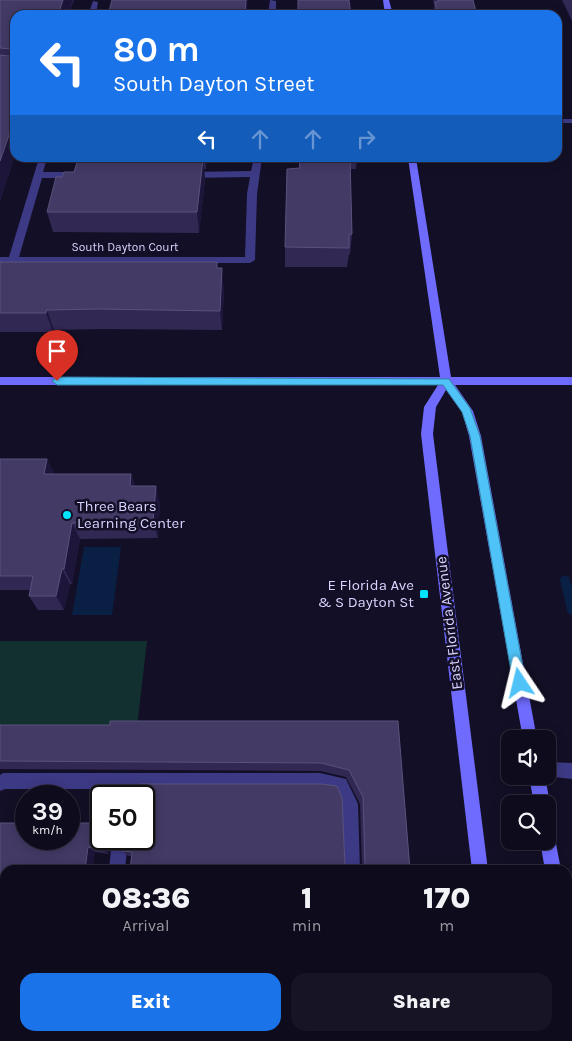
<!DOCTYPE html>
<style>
:root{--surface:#0e0b1c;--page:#171425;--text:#f1f3f6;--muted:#9b9ba3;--line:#2e2b3b;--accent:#1a73e8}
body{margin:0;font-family:Karla,sans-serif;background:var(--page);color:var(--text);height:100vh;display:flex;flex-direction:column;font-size:19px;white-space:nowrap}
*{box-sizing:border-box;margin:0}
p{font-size:16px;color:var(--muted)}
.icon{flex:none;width:28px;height:28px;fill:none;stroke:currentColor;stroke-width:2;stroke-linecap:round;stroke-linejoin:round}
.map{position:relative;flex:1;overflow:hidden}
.details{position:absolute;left:0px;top:865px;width:572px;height:176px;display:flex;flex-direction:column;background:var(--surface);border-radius:15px 15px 0 0;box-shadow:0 2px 12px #0003,0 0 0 1px var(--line)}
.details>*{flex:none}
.guide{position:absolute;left:10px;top:10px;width:552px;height:152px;border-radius:15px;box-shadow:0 2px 12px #0003,0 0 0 1px var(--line);background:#1a73e8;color:#fff;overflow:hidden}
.fabs{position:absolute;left:501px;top:730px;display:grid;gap:10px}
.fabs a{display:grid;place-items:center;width:55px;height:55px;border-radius:10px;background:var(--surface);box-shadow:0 2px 12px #0003,0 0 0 1px var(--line);font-size:25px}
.speed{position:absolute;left:15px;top:785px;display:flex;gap:10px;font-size:25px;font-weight:700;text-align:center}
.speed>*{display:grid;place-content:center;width:65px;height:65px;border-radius:50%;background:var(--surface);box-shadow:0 2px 12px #0003,0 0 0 1px var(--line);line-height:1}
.speed small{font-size:12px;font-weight:400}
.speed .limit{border:2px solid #111;border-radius:8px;background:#fff;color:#111}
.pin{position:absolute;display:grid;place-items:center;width:42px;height:42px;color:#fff;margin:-51px -21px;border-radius:50% 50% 50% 0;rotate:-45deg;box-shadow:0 0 5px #0007}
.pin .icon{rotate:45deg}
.me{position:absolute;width:55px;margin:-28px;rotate:350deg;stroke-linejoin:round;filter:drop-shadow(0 0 4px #0008)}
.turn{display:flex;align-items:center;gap:18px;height:105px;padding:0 20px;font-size:22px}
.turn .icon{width:65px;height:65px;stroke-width:2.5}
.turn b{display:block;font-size:35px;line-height:42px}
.lanes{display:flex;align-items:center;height:48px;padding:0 20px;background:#0003;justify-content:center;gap:25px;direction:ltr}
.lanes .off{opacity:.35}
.eta{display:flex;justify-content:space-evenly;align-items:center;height:85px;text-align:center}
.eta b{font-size:30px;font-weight:800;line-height:35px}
.button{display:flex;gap:10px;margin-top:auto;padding:10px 20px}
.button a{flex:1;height:58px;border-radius:15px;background:var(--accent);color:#fff;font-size:20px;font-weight:800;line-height:58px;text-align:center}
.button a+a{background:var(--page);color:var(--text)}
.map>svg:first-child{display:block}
</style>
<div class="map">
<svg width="572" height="1041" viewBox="0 0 572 1041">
<rect width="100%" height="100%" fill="#130f26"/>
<path fill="#12302f" d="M0 641H147L137 727H0Z"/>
<path fill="#0a1f44" d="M84 547H121L112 615H72Z"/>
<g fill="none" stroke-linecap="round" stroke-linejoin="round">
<path fill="#0a1f44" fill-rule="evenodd" d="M565 575 569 577 572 587V615L568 613 567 610 560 580 561 577Z"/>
<path fill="#3d3a85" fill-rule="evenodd" d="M270 0 276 1V15H268Z
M93 1 98 2 96 15H88Z
M558 119H572V123H558Z
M39 158H47L43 172H80L84 175 80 178H42L19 257H245L247 194 250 177 187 178 183 175 187 172 251 171 254 158H262L257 194 255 260 250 263H0V257H9Z
M3 773H320L346 779 358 804 360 870H344L342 804 336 791 320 789H134L133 796H117L118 789H5L0 791V775Z
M112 839H128L125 870H109Z
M88 1036H106V1041H88Z
M350 1036H368V1041H350Z"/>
<path fill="#3d3a85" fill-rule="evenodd" d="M548 762 572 763V779L545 776H548Z"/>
<path fill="#6f6bff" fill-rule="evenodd" d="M383 0H389L393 15H385Z
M408 158H416L451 377H572V385H455L473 411 481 436 537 739H523L469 436 462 412 446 390 436 407 433 434 488 870H472L421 434 424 407 438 385H0V377H440Z
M529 776H545L550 804 548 809V804H534Z
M548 831 554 833 561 870H545L540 841H548Z
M568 948 572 950V992L568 990Z
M491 1036H509V1041H491Z"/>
</g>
<path fill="#312854" d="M0 0H74L68 15H15V155L0 201Z
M433 0H473L477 15H433L434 6Z
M562 0H572V21Z
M82 158H219L218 159H207L206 169H204L205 179 199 233 53 232 47 212 62 177 74 172 83 159Z
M299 158H359V159H357L356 169H350L352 234 350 254H349L347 267H285V247L299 168Z
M0 262 218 268 224 288 222 330 102 329 54 330 53 332H0Z
M0 459H47L54 474H131L135 486 160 502 158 538 80 539 72 584H70L64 610H38L29 596 30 590H0Z
M110 721H398L410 870H130L132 856H128L122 851 123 839H144V796H138L139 784H321L337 786 342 798 345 867 362 868 360 804 346 777 320 771 0 769V725H110Z
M0 823H101L109 854 95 852Z
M424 1036V1041H370V1037H353Z"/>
<path fill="#1d163a" d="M63 0H73L68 15H58Z
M246 0H248L247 15H245Z
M15 118V155L0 201V161Z
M205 158H207L206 169Z
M203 159 205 179 199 233 197 212Z
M222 268 224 288 222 330 220 311Z
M47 310 54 330 53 332 46 313Z
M47 459 55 476 44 474Z
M131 474 136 491 130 486Z
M156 486 160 502 158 538 153 522Z
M72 523 80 539 72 584 64 569Z
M62 569 70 584 64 610 56 596Z
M104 839H112L109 854 102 849Z
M88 847 95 852 93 870H85Z
M63 1036H72L71 1041H62Z"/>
<path fill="#433a66" stroke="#5a527e" d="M0 0H63L58 15H15V118L0 161V55L9 56 11 54V49L0 48Z
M112 0H246L245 15H108Z
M298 0H349L351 15H298Z
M438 0H473L477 15H438L435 2H438Z
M299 158H350L352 234H349V248L285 247 287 169 300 168Z
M78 159H203L197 212H47L56 177H62L64 172H74Z
M0 262H217V268H222L220 311 97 309 47 310 46 313H0Z
M0 459H47L44 474H131L130 486H156L153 522 72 523 64 569H62L56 596H29L33 576H0Z
M110 721H398L410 870H130L132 852 122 851 123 839H144V796H138L139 784H321L337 786 342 798 345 867 363 868 365 866 363 797 349 770 321 763 0 761V725H110Z
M0 823H26V839H69V823H101V839H104L102 849 88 847 85 870H5V1036H63L62 1041H0Z
M113 1036H424V1041H373V1037H353L352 1041H113Z"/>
<path fill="#4fc3f7" stroke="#337fa1" d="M57 377 449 379 470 408 480 436 526 683 524 687 520 689 515 687 513 683 470 436 462 412 443 385H57L52 381Z"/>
<g fill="#00e5ff" stroke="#130f26" stroke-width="2">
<circle cx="67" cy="515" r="5"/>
<rect x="419" y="589" width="10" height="10" rx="2.5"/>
</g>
<g text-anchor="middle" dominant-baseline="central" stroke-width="5" stroke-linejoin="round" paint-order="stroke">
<g font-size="12" fill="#d9d4ff" stroke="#130f26">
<text x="125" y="247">South Dayton Court</text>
</g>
<g font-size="15" fill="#d9d4ff" stroke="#130f26" text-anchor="start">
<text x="77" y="506">Three Bears<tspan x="77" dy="17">Learning Center</tspan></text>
<text x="414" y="585" text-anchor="end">E Florida Ave<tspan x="414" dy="17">&amp; S Dayton St</tspan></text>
</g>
<g font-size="15" fill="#d9d4ff" stroke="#130f26">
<text transform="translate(449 623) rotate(-97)">East Florida Avenue</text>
</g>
</g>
</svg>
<div class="fabs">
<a><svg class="icon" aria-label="sound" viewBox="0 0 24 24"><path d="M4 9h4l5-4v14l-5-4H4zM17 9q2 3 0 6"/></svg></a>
<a><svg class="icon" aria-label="search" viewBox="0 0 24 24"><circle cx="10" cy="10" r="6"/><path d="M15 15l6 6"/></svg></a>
</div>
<div class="speed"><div>39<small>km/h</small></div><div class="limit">50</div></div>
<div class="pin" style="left:57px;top:381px;background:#d93025"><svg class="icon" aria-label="arrive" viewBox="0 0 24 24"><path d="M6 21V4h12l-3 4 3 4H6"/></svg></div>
<svg class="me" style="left:520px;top:683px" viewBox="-20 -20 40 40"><path d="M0-17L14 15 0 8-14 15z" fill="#4fc3f7" stroke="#fff" stroke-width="4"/></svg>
<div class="guide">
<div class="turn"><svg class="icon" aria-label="left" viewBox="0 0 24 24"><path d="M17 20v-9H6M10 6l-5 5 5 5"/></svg><div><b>80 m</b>South Dayton Street</div></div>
<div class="lanes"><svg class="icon" aria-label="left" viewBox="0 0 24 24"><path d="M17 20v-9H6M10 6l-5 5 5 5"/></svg><svg class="icon off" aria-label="ahead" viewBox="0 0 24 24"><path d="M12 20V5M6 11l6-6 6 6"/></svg><svg class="icon off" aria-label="ahead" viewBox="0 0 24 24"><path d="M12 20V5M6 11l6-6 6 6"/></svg><svg class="icon off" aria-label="right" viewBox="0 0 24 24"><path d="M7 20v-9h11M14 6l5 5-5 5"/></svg></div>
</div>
<section class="details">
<div class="eta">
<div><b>08:36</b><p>Arrival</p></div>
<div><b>1</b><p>min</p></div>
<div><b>170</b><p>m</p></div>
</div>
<div class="button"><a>Exit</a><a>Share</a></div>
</section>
</div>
